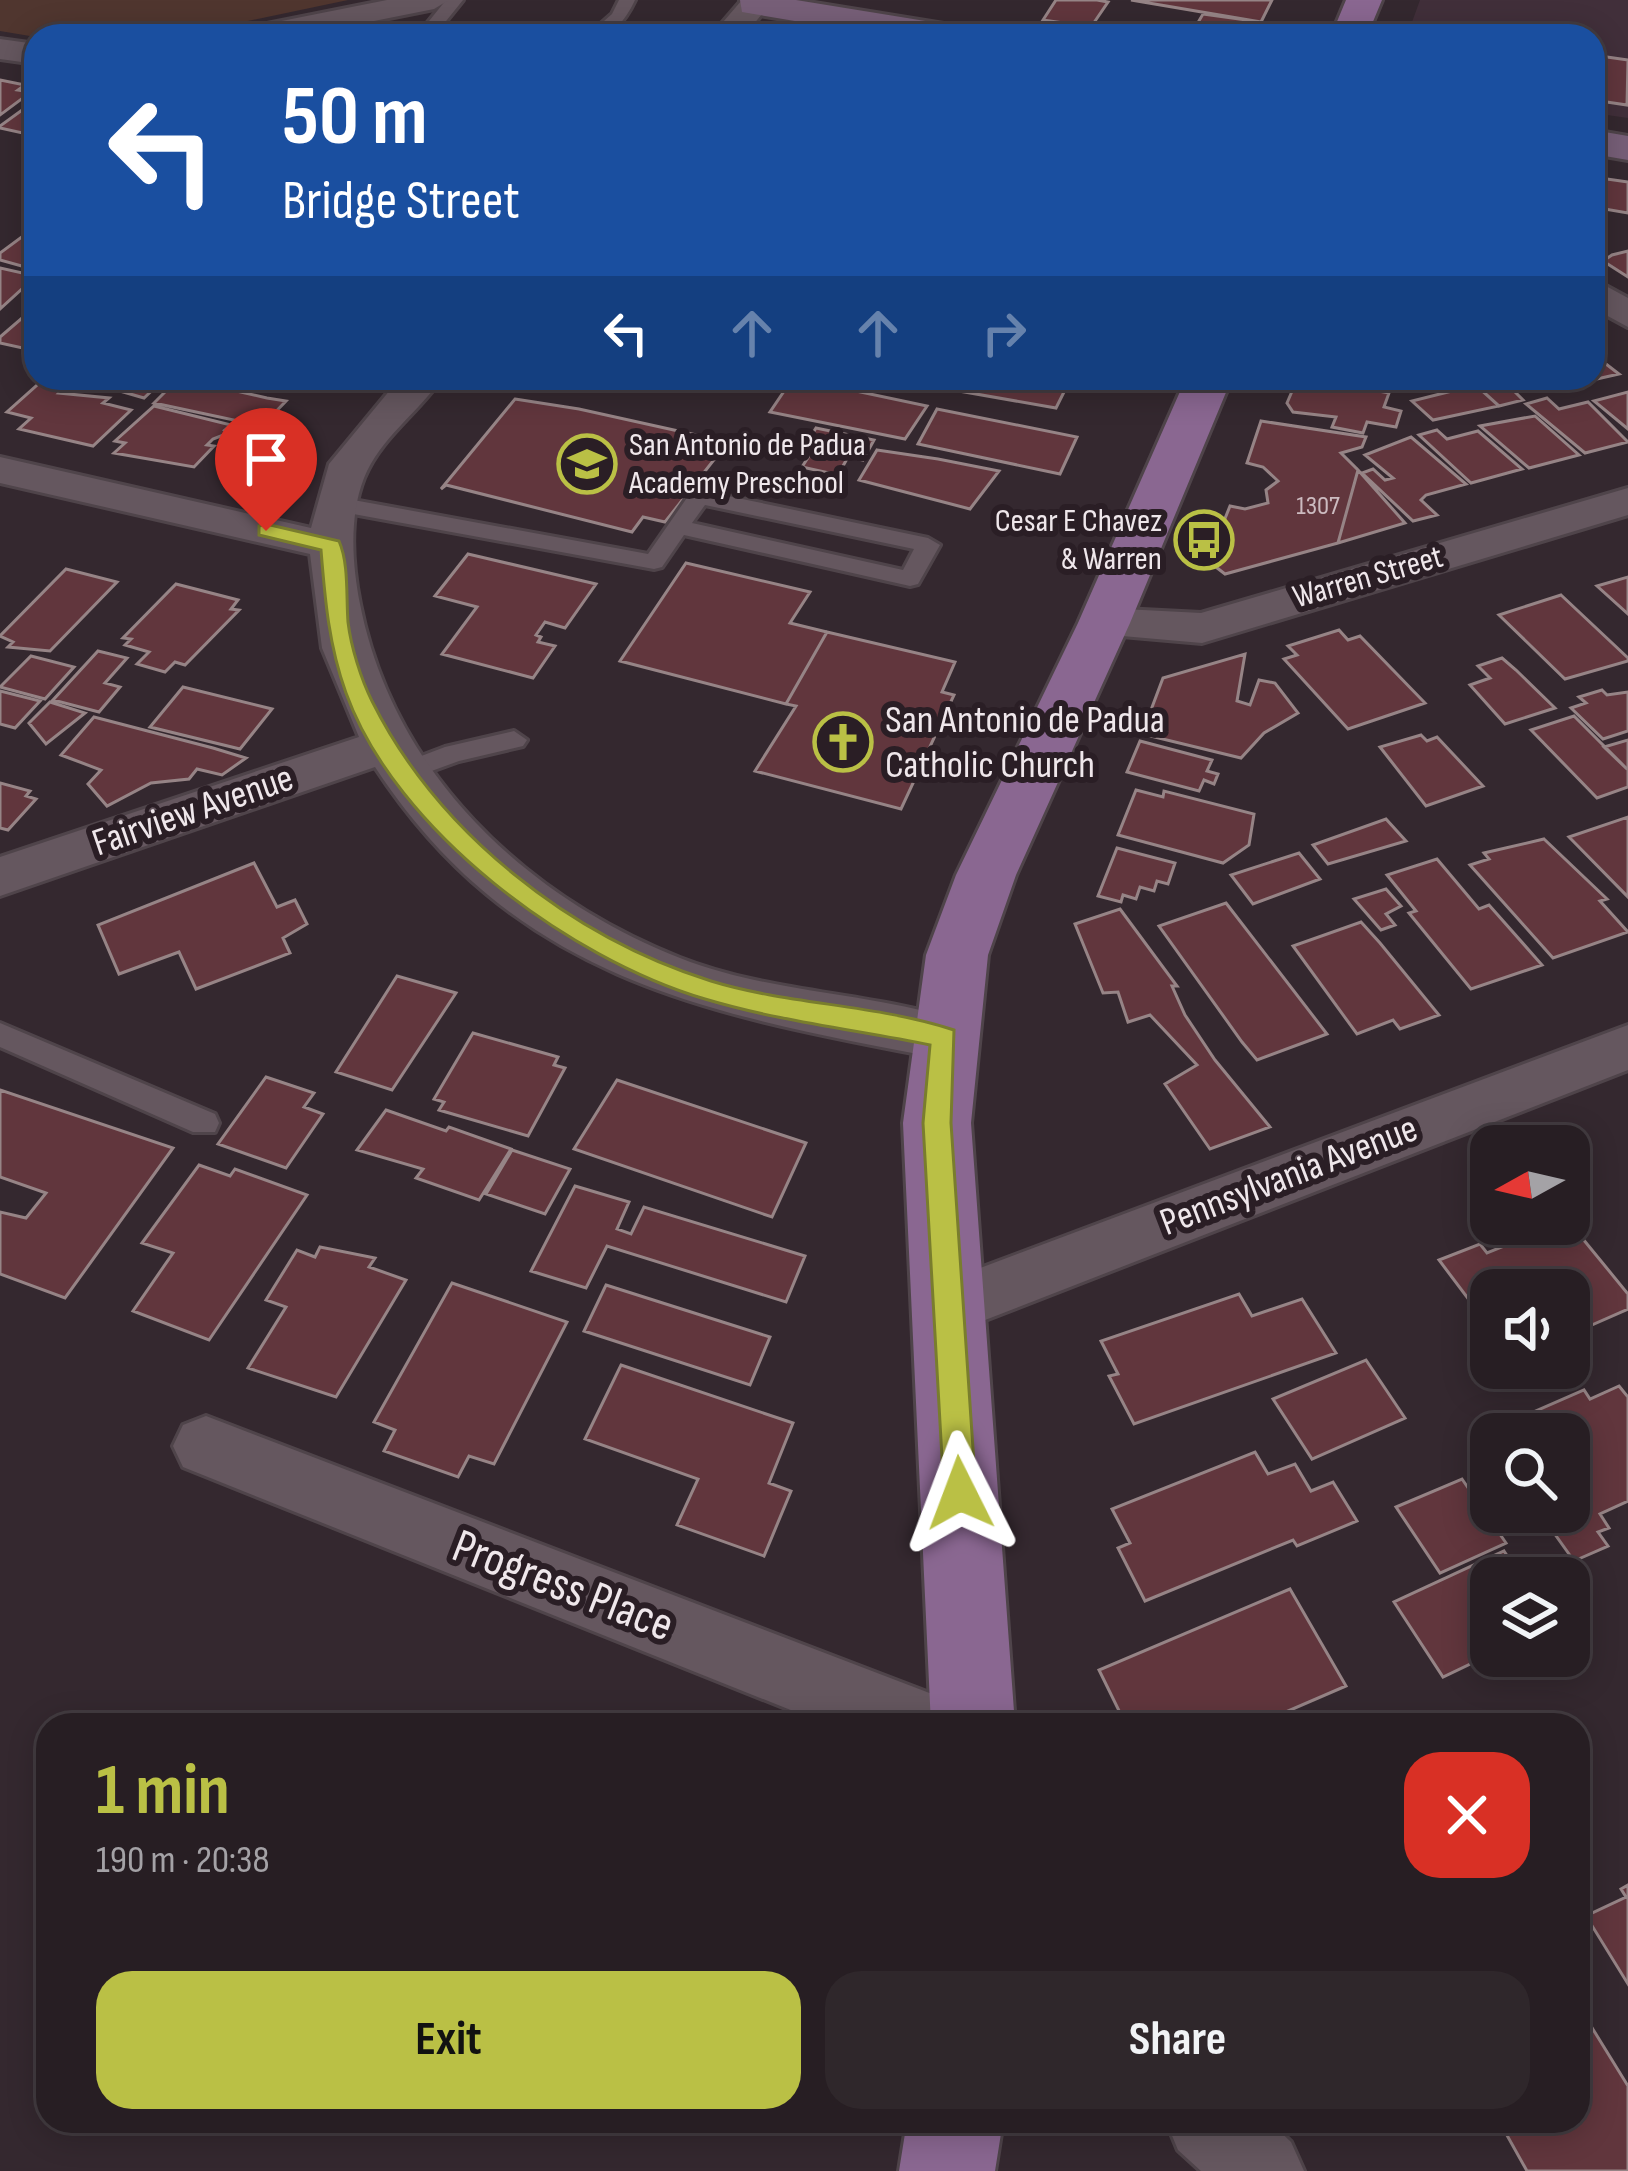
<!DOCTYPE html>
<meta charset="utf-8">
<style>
:root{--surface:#271e23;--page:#2f272b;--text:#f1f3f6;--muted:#a4a2a6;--line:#433c41;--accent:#bac045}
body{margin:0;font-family:"Sofia Sans Condensed",sans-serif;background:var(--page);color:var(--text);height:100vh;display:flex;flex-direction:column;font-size:45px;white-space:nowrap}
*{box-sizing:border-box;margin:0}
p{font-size:39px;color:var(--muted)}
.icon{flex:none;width:66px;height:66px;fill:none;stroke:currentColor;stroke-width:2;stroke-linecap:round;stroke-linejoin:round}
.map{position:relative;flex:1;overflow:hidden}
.sheet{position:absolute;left:36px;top:1713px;width:1554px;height:420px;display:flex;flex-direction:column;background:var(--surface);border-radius:36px;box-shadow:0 6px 30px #0003,0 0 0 3px var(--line)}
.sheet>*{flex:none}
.top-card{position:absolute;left:24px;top:24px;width:1581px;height:366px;border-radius:36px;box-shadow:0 6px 30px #0003,0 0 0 3px var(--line);background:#1a4fa0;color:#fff;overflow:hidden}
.needle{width:78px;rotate:262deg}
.controls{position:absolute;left:1470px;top:1125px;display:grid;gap:24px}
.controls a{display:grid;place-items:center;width:120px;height:120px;border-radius:24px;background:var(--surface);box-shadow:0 6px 30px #0003,0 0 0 3px var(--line);font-size:60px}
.pin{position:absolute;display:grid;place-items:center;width:102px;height:102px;color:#fff;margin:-123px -51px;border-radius:50% 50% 50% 0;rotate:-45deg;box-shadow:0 0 12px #0007}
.pin .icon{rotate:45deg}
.me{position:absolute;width:132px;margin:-66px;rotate:357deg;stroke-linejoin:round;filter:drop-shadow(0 0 9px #0008)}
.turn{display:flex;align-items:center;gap:42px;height:252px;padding:0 60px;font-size:54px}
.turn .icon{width:156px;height:156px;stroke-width:2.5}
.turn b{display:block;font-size:84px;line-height:102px}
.lanes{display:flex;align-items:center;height:114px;padding:0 60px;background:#0003;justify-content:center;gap:60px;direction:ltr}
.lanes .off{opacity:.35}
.round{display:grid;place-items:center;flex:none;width:126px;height:126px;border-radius:36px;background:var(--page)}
.head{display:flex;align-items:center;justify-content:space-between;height:204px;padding:0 60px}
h1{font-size:72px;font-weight:700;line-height:90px;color:var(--accent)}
.cta{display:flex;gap:24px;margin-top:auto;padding:24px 60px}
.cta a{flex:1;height:138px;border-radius:36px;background:var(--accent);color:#111;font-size:48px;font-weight:700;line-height:138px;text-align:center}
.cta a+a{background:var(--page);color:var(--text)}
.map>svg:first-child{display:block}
</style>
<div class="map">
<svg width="1628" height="2171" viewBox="0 0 1628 2171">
<rect width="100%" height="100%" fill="#34282f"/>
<path fill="#412f3a" d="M1420 0H1628V118L1593 113V36H1407Z"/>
<path fill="#50362f" d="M0 0H348L176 36 36 37 0 31Z"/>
<path fill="#61363d" stroke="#968486" stroke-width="3" d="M1056 0H1097L1108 2 1091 27 1043 20Z
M1131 0H1272L1261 22Z
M1203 14 1261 22 1277 25 1271 36H1190Z
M1593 55 1628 60 1627 105 1593 100Z
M0 80 25 85 18 90 31 92 0 115Z
M36 100V136L0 128V126Z
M1593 177 1628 182V213L1593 207Z
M23 236 36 238V270L0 260V253Z
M1628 251V277L1603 261 1612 255Z
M0 268 36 276 0 309Z
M36 306V351L0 343V337Z
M1593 354 1619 374 1548 390 1534 378H1593Z
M75 378H165L144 398Z
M179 378 267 398 286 401 262 426 154 403Z
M793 378H837L832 386 927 406 905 439 770 412Z
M917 378H1071L1056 408 913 383Z
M1311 378 1389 393 1384 407 1401 411 1396 427 1367 422 1363 433 1332 427 1336 417 1293 412 1287 403 1296 382Z
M1501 378 1523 400 1499 406 1469 379Z
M44 379 68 385 59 393 109 398 103 403 131 410 93 446 19 429 31 418 7 412Z
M1476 385 1499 406 1433 420 1412 401Z
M1628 392V429L1594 401Z
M1547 398 1559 409 1588 402 1628 442 1585 453 1526 404Z
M515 399 579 409 728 442 665 522 643 517 632 532 446 485 441 489Z
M154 406 231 425 225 430 231 432 213 439 207 445 214 446 194 467 114 453 125 443 115 441Z
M937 409 1077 437 1060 474 918 444Z
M1535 416 1579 455 1529 468 1480 426Z
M1261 421 1366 437 1362 447 1341 453 1358 470 1338 543 1225 574 1208 561 1230 506 1245 509 1268 503 1266 490 1278 481 1263 467 1247 463Z
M816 428 874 440 863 460 848 457 838 475 802 467 814 448 805 446Z
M1437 430 1447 439 1478 431 1522 469 1471 483 1419 435Z
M1411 437 1466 484 1426 495 1421 500 1437 515 1413 521 1362 473 1373 469 1385 480 1393 478 1365 455Z
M877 450 938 459 999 471 970 509 859 480Z
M1358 470 1405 523 1338 543Z
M468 554 596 584 565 628 545 622 536 635 541 637 538 642 555 646 533 678 442 654 477 607 435 596Z
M686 563 810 592 790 623 827 632 786 704 620 661Z
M66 569 117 582 50 651 8 647 13 642 0 636Z
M1628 577V614L1597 586Z
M176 584 238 600 231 609 239 610 185 665 175 662 165 672 137 664 149 652 125 645 131 639 123 638Z
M1561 595 1628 658V661L1565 679 1499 615Z
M1339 630 1348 640 1360 636 1425 703 1348 729 1284 659 1297 655 1288 646Z
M827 632 955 662 942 692 954 695 901 809 755 771 796 706 786 704Z
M98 651 127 658 105 683 120 687 99 712 53 700Z
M1245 654 1237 701 1250 705 1259 680 1275 683 1298 713 1264 733 1241 758 1142 734 1163 678Z
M31 656 74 667 45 699 0 687Z
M1502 658 1516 670 1555 708 1505 724 1470 685 1490 678 1478 666Z
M183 687 272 709 240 749 150 727Z
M1602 690 1607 695 1628 692V731L1603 739 1571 708 1586 703 1579 697Z
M0 691 40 701 15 728 0 724Z
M50 702 85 713 46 744 29 723Z
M1574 716 1628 770V787L1597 798 1531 730Z
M94 717 213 748 246 758 222 775 197 769 189 779 151 783 107 806 88 784 101 770 61 755Z
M1421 735 1427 741 1437 737 1483 786 1426 806 1380 747Z
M1628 740V770L1604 747Z
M1140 741 1212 760 1207 771 1218 774 1214 784 1204 780 1199 791 1127 772Z
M0 783 30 791 26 796 36 799 8 830 0 828Z
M1136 790 1163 797 1164 791 1254 814 1249 845 1223 863 1118 835Z
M1628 817V897L1569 837Z
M1386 819 1406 841 1328 864 1313 845Z
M1544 839 1607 899 1600 901 1628 932 1553 958 1470 865 1489 859 1484 853Z
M1117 848 1175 863 1168 884 1157 881 1154 891 1140 887 1136 899 1123 895 1121 902 1098 896Z
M1299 853 1320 879 1253 904 1231 875Z
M1437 859 1479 909 1489 905 1542 965 1471 989 1409 913 1416 911 1387 875Z
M254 863 277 907 295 900 307 924 283 938 290 953 196 989 179 952 119 974 98 925Z
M1386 889 1401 906 1386 914 1395 925 1381 930 1354 899Z
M1226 903 1327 1034 1257 1060 1242 1042 1159 926Z
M1120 909 1177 986H1172L1185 1015 1215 1060 1270 1127 1210 1149 1165 1084 1197 1065 1150 1015 1128 1022 1118 992 1103 993 1075 924Z
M1361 922 1380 943 1439 1015 1400 1029 1393 1020 1357 1034 1293 946Z
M397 976 456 993 392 1090 336 1072Z
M473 1033 558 1057 554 1065 565 1068 528 1136 439 1110 444 1102 434 1099Z
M266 1077 314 1093 304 1107 323 1114 286 1168 218 1144Z
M617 1080 806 1143 772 1217 574 1149Z
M0 1090 173 1148 65 1298 0 1274V1212L26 1218 46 1193 0 1177Z
M386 1110 446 1131 449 1127 511 1149 479 1200 416 1178 423 1169 357 1150Z
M512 1150 570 1169 545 1214 486 1194Z
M199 1165 230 1176 235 1169 307 1195 209 1340 133 1311 173 1253 142 1243Z
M575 1186 629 1202 617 1229 631 1234 644 1207 805 1256 786 1302 607 1246 586 1288 531 1271Z
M1569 1222 1628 1294V1309L1569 1335V1290H1491V1329L1439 1260 1480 1244 1487 1253 1529 1236 1522 1227 1528 1224Z
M320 1247 375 1258 369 1267 406 1280 336 1397 248 1368 286 1307 266 1300 297 1250 315 1257Z
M452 1283 567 1322 494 1464 469 1456 458 1477 384 1451 395 1430 374 1422Z
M606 1285 770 1337 750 1385 584 1331Z
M1239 1294 1252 1316 1302 1299 1336 1353 1134 1424 1109 1376 1118 1374 1101 1341Z
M1366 1360 1405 1418 1312 1459 1273 1399Z
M621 1365 793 1423 769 1483 791 1491 764 1556 677 1525 698 1479 585 1439Z
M1619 1386 1628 1397V1501L1600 1514 1609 1528 1598 1532 1608 1546 1574 1561 1539 1512H1569V1434H1508L1519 1429 1513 1421 1584 1390 1590 1399Z
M1255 1452 1268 1474 1295 1464 1311 1491 1333 1482 1357 1521 1297 1546 1293 1540 1145 1601 1118 1548 1130 1543 1112 1509Z
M1462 1479 1506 1543 1440 1573 1396 1507Z
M1504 1551 1522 1578H1491V1654L1443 1677 1394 1602Z
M1290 1589 1346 1686 1274 1717 1278 1725H1126L1099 1670Z
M1628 1885V1984L1586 1916 1626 1897 1621 1889Z
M1578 2005 1628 2086V2171H1527L1499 2121H1578Z"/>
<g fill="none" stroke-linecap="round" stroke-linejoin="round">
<defs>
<path id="lane" d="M446 0H463L434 36H417Z
M619 0H635C624 23 613 36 587 36L612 14Z
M699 490 928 538 940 545 918 584 910 586 684 535 662 567 654 569 337 511 326 504 337 497 648 554 691 492ZM705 505 914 549 903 570 692 523Z
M514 731 527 740 523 746 459 761 404 781 391 772 395 766 445 747Z
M0 1023 215 1114 219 1123 215 1132H193L0 1047Z"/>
<path id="street" d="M387 0H449L434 9 299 36H236L252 27Z
M742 0 770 4 744 36H711Z
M0 39 36 44V64L0 59Z
M1593 279 1628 298V327L1593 308Z
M400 378H442C418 413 380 438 364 478 349 516 352 564 360 604 393 772 524 896 680 958 771 994 872 992 964 1022L972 1037 964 1052 944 1059C710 1014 516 982 375 767L0 896V857L359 737 322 648 310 554 0 483V457L311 528 329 464Z
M1628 488V515L1202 643 1088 633 1081 623 1088 613 1104 608 1201 613Z
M1628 1025V1070L949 1334 927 1326 918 1307 927 1288Z
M206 1416 919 1689 945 1699 955 1725H828L183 1467 173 1446 183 1425Z
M1166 2121H1269L1291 2142 1304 2171H1201L1178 2150Z"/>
<path id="secondary" d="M740 0H796L950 25 968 36H884L742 12Z
M1593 130 1628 136V160L1593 154Z"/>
<path id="primary" d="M1346 0H1382L1367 36H1331Z
M1186 378H1232L1130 623 1016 875 988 955 971 1123 1015 1725H931L903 1123 926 955 956 875 1078 623Z
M907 2121H1003L995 2171H899Z"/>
</defs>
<use href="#lane" stroke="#4f444a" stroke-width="6"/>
<use href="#street" stroke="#4f444a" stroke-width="6"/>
<use href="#secondary" stroke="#4f444a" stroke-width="6"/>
<use href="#primary" stroke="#4f444a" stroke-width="6"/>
<use href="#lane" fill="#65575f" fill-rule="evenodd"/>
<use href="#street" fill="#65575f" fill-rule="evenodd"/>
<use href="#secondary" fill="#775f78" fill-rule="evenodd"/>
<use href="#primary" fill="#8a6791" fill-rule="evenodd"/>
</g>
<path fill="#bac045" stroke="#797d2d" stroke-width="3" d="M266 524 339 541C349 564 346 596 348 622 351 647 361 679 372 701 438 833 571 937 711 981 789 1005 875 1004 954 1030L951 1123 976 1493 971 1503 960 1508 948 1503 944 1493 923 1123 930 1045C856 1030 778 1021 705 999 569 959 395 830 346 693 329 646 325 600 321 550L259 535V526Z"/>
<defs>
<symbol id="school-ring" viewBox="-11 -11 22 22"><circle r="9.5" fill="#2a1e25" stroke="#bac045" stroke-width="1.5"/><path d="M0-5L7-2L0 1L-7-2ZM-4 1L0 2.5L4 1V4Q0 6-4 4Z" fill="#bac045"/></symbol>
<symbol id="bus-ring" viewBox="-11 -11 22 22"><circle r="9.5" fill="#2a1e25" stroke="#bac045" stroke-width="1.5"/><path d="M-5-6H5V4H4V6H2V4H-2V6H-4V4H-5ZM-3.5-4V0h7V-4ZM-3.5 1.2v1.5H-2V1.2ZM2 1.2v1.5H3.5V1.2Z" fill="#bac045"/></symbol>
<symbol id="church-ring" viewBox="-11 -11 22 22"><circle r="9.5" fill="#2a1e25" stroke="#bac045" stroke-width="1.5"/><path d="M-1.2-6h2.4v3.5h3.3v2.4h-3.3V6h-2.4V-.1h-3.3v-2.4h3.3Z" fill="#bac045"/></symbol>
</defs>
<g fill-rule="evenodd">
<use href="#school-ring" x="554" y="431" width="66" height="66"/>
<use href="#bus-ring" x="1171" y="507" width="66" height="66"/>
<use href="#church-ring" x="810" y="709" width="66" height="66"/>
</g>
<g text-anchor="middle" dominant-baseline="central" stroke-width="12" stroke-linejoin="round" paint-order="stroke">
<g font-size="27" fill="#ccbbc0">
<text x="1318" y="506">1307</text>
</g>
<g font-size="33" fill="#efe7eb" stroke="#2a1e25" text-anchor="start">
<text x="629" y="445">San Antonio de Padua<tspan x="629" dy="38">Academy Preschool</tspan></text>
<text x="1162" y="521" text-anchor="end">Cesar E Chavez<tspan x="1162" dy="38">&amp; Warren</tspan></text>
</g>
<g font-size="33" fill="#efe7eb" stroke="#2a1e25">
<text transform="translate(1368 577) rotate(-16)">Warren Street</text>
</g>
<g font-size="39" fill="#efe7eb" stroke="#2a1e25" text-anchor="start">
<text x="885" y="720">San Antonio de Padua<tspan x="885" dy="45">Catholic Church</tspan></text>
</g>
<g font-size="39" fill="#efe7eb" stroke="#2a1e25">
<text transform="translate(193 811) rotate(-19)">Fairview Avenue</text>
<text transform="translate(1289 1176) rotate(-21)">Pennsylvania Avenue</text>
</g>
<g font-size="48" fill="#efe7eb" stroke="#2a1e25">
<text transform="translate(563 1586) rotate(21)">Progress Place</text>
</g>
</g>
</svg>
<div class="controls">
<a><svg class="needle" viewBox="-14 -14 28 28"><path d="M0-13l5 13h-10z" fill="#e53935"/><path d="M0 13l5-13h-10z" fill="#a4a2a6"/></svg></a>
<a><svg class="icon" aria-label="sound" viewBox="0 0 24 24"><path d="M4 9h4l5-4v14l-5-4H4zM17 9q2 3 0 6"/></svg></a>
<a><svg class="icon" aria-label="search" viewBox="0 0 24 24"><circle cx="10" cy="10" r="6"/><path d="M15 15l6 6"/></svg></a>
<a><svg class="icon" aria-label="layers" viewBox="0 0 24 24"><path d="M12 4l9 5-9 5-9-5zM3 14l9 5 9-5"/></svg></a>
</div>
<div class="pin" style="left:266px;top:531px;background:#d93025"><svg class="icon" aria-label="arrive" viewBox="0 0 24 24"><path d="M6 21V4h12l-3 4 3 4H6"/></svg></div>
<svg class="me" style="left:960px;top:1493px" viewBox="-20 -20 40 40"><path d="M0-17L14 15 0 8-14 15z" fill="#bac045" stroke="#fff" stroke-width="4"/></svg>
<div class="top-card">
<div class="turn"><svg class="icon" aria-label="left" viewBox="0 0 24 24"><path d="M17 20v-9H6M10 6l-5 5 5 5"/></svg><div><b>50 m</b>Bridge Street</div></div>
<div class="lanes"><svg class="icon" aria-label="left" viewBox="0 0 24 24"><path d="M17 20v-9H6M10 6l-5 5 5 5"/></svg><svg class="icon off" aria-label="ahead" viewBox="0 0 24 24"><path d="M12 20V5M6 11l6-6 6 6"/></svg><svg class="icon off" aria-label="ahead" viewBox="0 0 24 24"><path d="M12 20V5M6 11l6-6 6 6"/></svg><svg class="icon off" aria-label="right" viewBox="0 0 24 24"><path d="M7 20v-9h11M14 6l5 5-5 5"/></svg></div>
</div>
<section class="sheet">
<div class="head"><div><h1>1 min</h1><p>190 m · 20:38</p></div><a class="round" style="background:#d93025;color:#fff"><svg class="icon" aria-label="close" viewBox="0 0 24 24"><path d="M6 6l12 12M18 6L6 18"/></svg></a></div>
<div class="cta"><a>Exit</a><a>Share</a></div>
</section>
</div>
